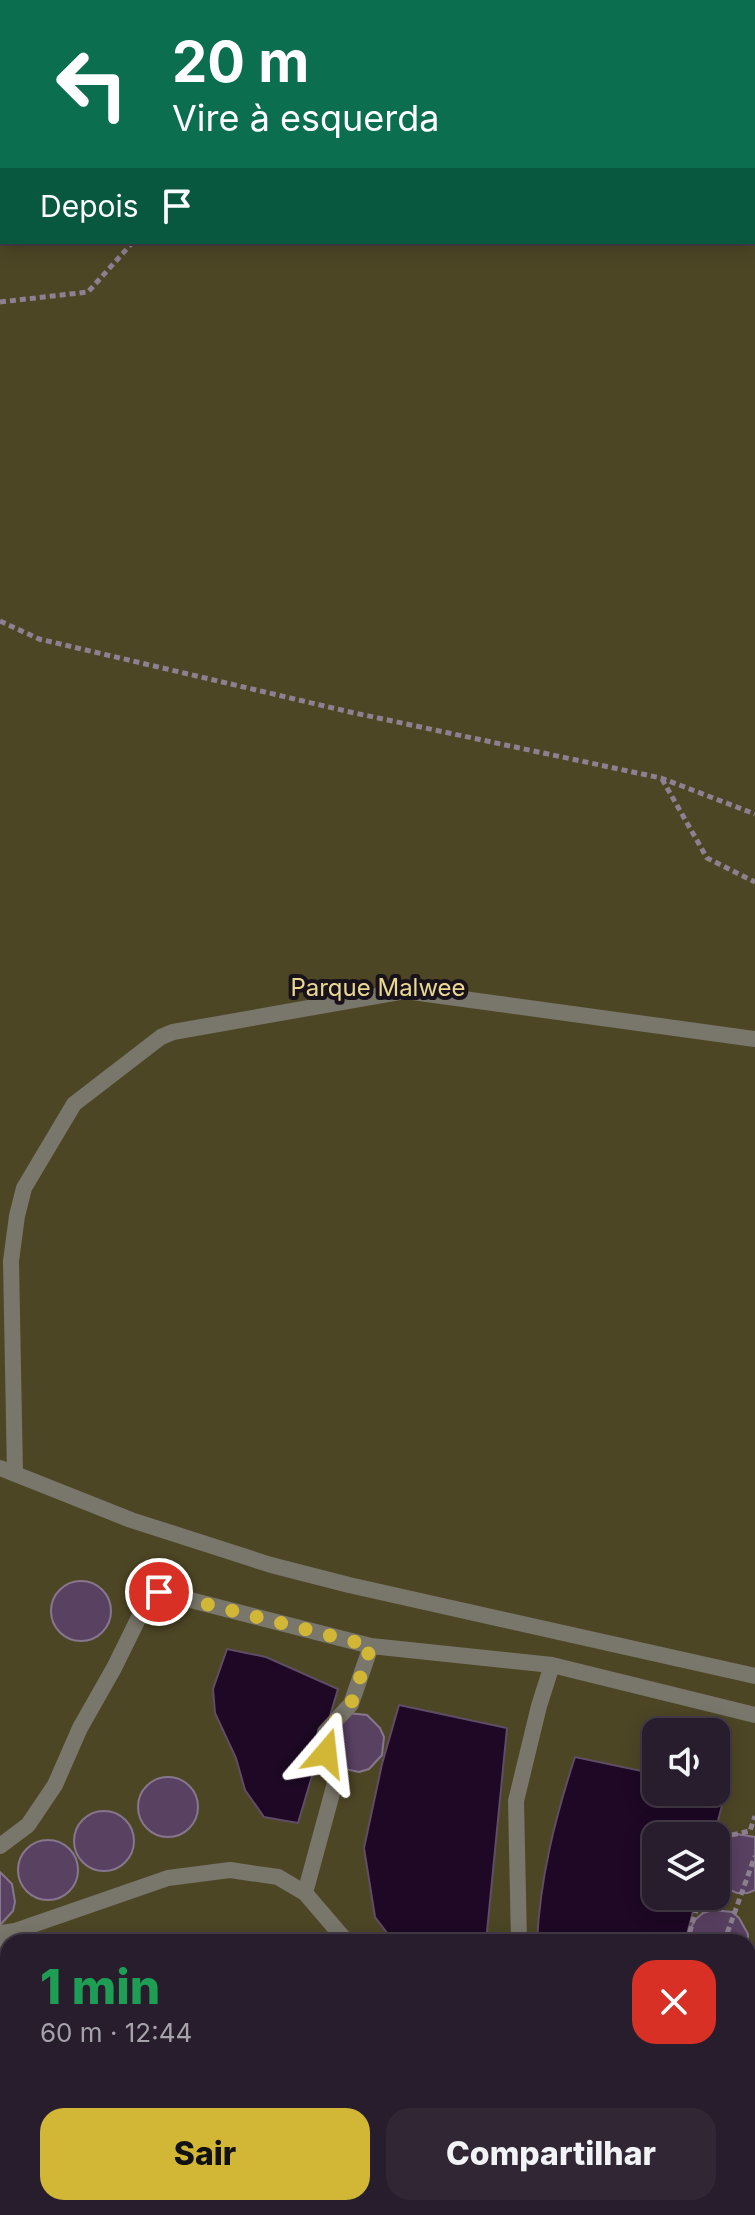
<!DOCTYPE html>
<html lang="pt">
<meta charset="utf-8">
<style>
:root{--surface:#281d2c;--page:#302634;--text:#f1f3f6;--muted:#a5a2a9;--line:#443b48;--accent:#d2b736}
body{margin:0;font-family:Inter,sans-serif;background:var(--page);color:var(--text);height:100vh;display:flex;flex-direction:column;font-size:30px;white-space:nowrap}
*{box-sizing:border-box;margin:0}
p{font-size:26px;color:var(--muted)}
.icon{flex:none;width:44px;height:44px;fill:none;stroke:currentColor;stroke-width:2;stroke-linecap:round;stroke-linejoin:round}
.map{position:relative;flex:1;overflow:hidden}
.details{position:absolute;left:0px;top:1934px;width:756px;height:282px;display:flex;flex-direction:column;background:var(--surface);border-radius:24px 24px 0 0;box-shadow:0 4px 20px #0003,0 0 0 2px var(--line)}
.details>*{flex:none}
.top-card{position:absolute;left:0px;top:0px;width:756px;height:244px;box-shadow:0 4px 20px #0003,0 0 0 2px var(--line);background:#0b6e4f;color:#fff;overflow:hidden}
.buttons{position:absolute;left:642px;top:1718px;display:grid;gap:16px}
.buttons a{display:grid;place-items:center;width:88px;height:88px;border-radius:16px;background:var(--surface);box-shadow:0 4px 20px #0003,0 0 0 2px var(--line);font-size:40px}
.pin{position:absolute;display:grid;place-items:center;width:68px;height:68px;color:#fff;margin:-34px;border:4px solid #fff;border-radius:50%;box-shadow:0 2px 8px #0007}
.me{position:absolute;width:88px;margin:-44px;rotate:17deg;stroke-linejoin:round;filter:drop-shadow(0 0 6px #0008)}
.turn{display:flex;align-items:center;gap:28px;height:168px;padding:0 40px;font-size:36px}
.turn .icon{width:104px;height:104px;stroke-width:2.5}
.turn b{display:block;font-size:56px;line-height:68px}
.then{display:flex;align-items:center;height:76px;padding:0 40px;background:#0003;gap:16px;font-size:30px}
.round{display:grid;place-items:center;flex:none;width:84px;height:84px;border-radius:24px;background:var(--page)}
.headline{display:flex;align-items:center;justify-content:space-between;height:136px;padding:0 40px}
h1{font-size:48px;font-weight:800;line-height:60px;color:#1e9e55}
.button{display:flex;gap:16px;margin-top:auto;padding:16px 40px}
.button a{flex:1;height:92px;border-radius:24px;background:var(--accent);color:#111;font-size:32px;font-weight:800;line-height:92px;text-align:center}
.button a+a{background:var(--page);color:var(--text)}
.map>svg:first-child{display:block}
</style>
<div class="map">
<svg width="755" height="2215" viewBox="0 0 755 2215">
<rect width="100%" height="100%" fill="#35273a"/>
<path fill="#4d4625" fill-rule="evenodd" d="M0 0H755V2215H0ZM2 2H754V242H2ZM656 1732H716V1792H656ZM656 1836H716V1896H656ZM8 1942H748V2208H8Z"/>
<path fill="#1e0825" stroke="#5f4d65" stroke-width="2" d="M227 1649 266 1657 338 1689 298 1823 264 1817 245 1790 236 1758 215 1713 213 1689Z
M399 1705 507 1728 486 1942H394L375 1917 364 1848 382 1764Z
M575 1757 656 1774V1792H716V1787L726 1790 714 1836H656V1896H697L685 1942H537C540 1878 555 1818 575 1757Z
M755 1948V2109L748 2108V1971Z"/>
<path fill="#594162" stroke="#87768d" stroke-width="2" d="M51 1611a30 30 0 1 1 60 0a30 30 0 1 1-60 0Z
M348 1713 367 1715 380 1728 384 1737 382 1755 369 1769 359 1772 340 1768 326 1732Z
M138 1807a30 30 0 1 1 60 0a30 30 0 1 1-60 0Z
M74 1841a30 30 0 1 1 60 0a30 30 0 1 1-60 0Z
M737 1834 755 1837V1890L748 1893H737L728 1889 716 1876V1849L727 1838Z
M18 1870a30 30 0 1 1 60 0a30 30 0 1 1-60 0Z
M0 1872 12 1884 15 1902 13 1911 0 1925Z
M713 1910 732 1912 739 1918 748 1934V1945V1942H689L690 1929 695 1920 703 1913Z"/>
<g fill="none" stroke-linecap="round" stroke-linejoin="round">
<path stroke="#8d8191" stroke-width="5" stroke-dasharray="6 4" stroke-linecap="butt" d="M506 0 510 2
M410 2 412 0
M754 20 755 19
M0 302 88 292 133 242
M0 621 39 639 350 712 661 778 755 814
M662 779 707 858 755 882
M716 1846 727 1836 750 1831 755 1816
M687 1942 700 1896
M724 1942 755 1856
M748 2114 755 2116"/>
<path stroke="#79766b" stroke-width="16" d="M0 1468 131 1520 271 1565 349 1585 755 1676
M15 1474 11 1261 17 1216 24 1188 74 1104 161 1037 173 1032 405 991 755 1039
M0 1846 28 1825 55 1785 80 1728 114 1668 148 1599 159 1592 371 1646 552 1665
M305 1893 336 1779 323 1744 325 1732 351 1704 371 1646
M0 1933 15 1931 168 1878 230 1870 278 1877 305 1893 347 1942
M519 1942 516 1801 539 1706 552 1665 755 1715
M0 1947 8 1949
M748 2187 755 2186
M496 2208 505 2215"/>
</g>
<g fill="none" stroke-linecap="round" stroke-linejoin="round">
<path stroke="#d2b736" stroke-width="14" stroke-dasharray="0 25.2" d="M159 1592 371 1646 351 1704 325 1732 326 1753"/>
</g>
<g text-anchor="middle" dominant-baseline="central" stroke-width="8" stroke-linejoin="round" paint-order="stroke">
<g font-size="24" fill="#e8d892" stroke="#19121b">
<text x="378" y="987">Parque Malwee</text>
</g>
</g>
</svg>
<div class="buttons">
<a><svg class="icon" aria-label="sound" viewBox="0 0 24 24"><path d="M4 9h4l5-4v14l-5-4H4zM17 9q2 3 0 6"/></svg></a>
<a><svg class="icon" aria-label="layers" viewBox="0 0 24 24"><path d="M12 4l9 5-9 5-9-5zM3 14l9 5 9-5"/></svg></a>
</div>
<div class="pin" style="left:159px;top:1592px;background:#d93025"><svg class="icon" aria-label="arrive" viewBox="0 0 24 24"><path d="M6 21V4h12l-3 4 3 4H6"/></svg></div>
<svg class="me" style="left:326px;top:1753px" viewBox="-20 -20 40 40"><path d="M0-17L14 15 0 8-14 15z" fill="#d2b736" stroke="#fff" stroke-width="4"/></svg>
<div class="top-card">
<div class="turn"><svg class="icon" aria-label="left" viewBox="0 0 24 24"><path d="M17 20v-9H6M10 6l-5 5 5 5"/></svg><div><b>20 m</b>Vire à esquerda</div></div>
<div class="then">Depois<svg class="icon" aria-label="arrive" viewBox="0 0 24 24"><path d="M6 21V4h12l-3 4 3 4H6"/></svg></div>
</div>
<section class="details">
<div class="headline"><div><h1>1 min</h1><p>60 m · 12:44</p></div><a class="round" style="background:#d93025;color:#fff"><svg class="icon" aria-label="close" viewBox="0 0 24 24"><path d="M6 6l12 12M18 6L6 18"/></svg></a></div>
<div class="button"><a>Sair</a><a>Compartilhar</a></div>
</section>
</div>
